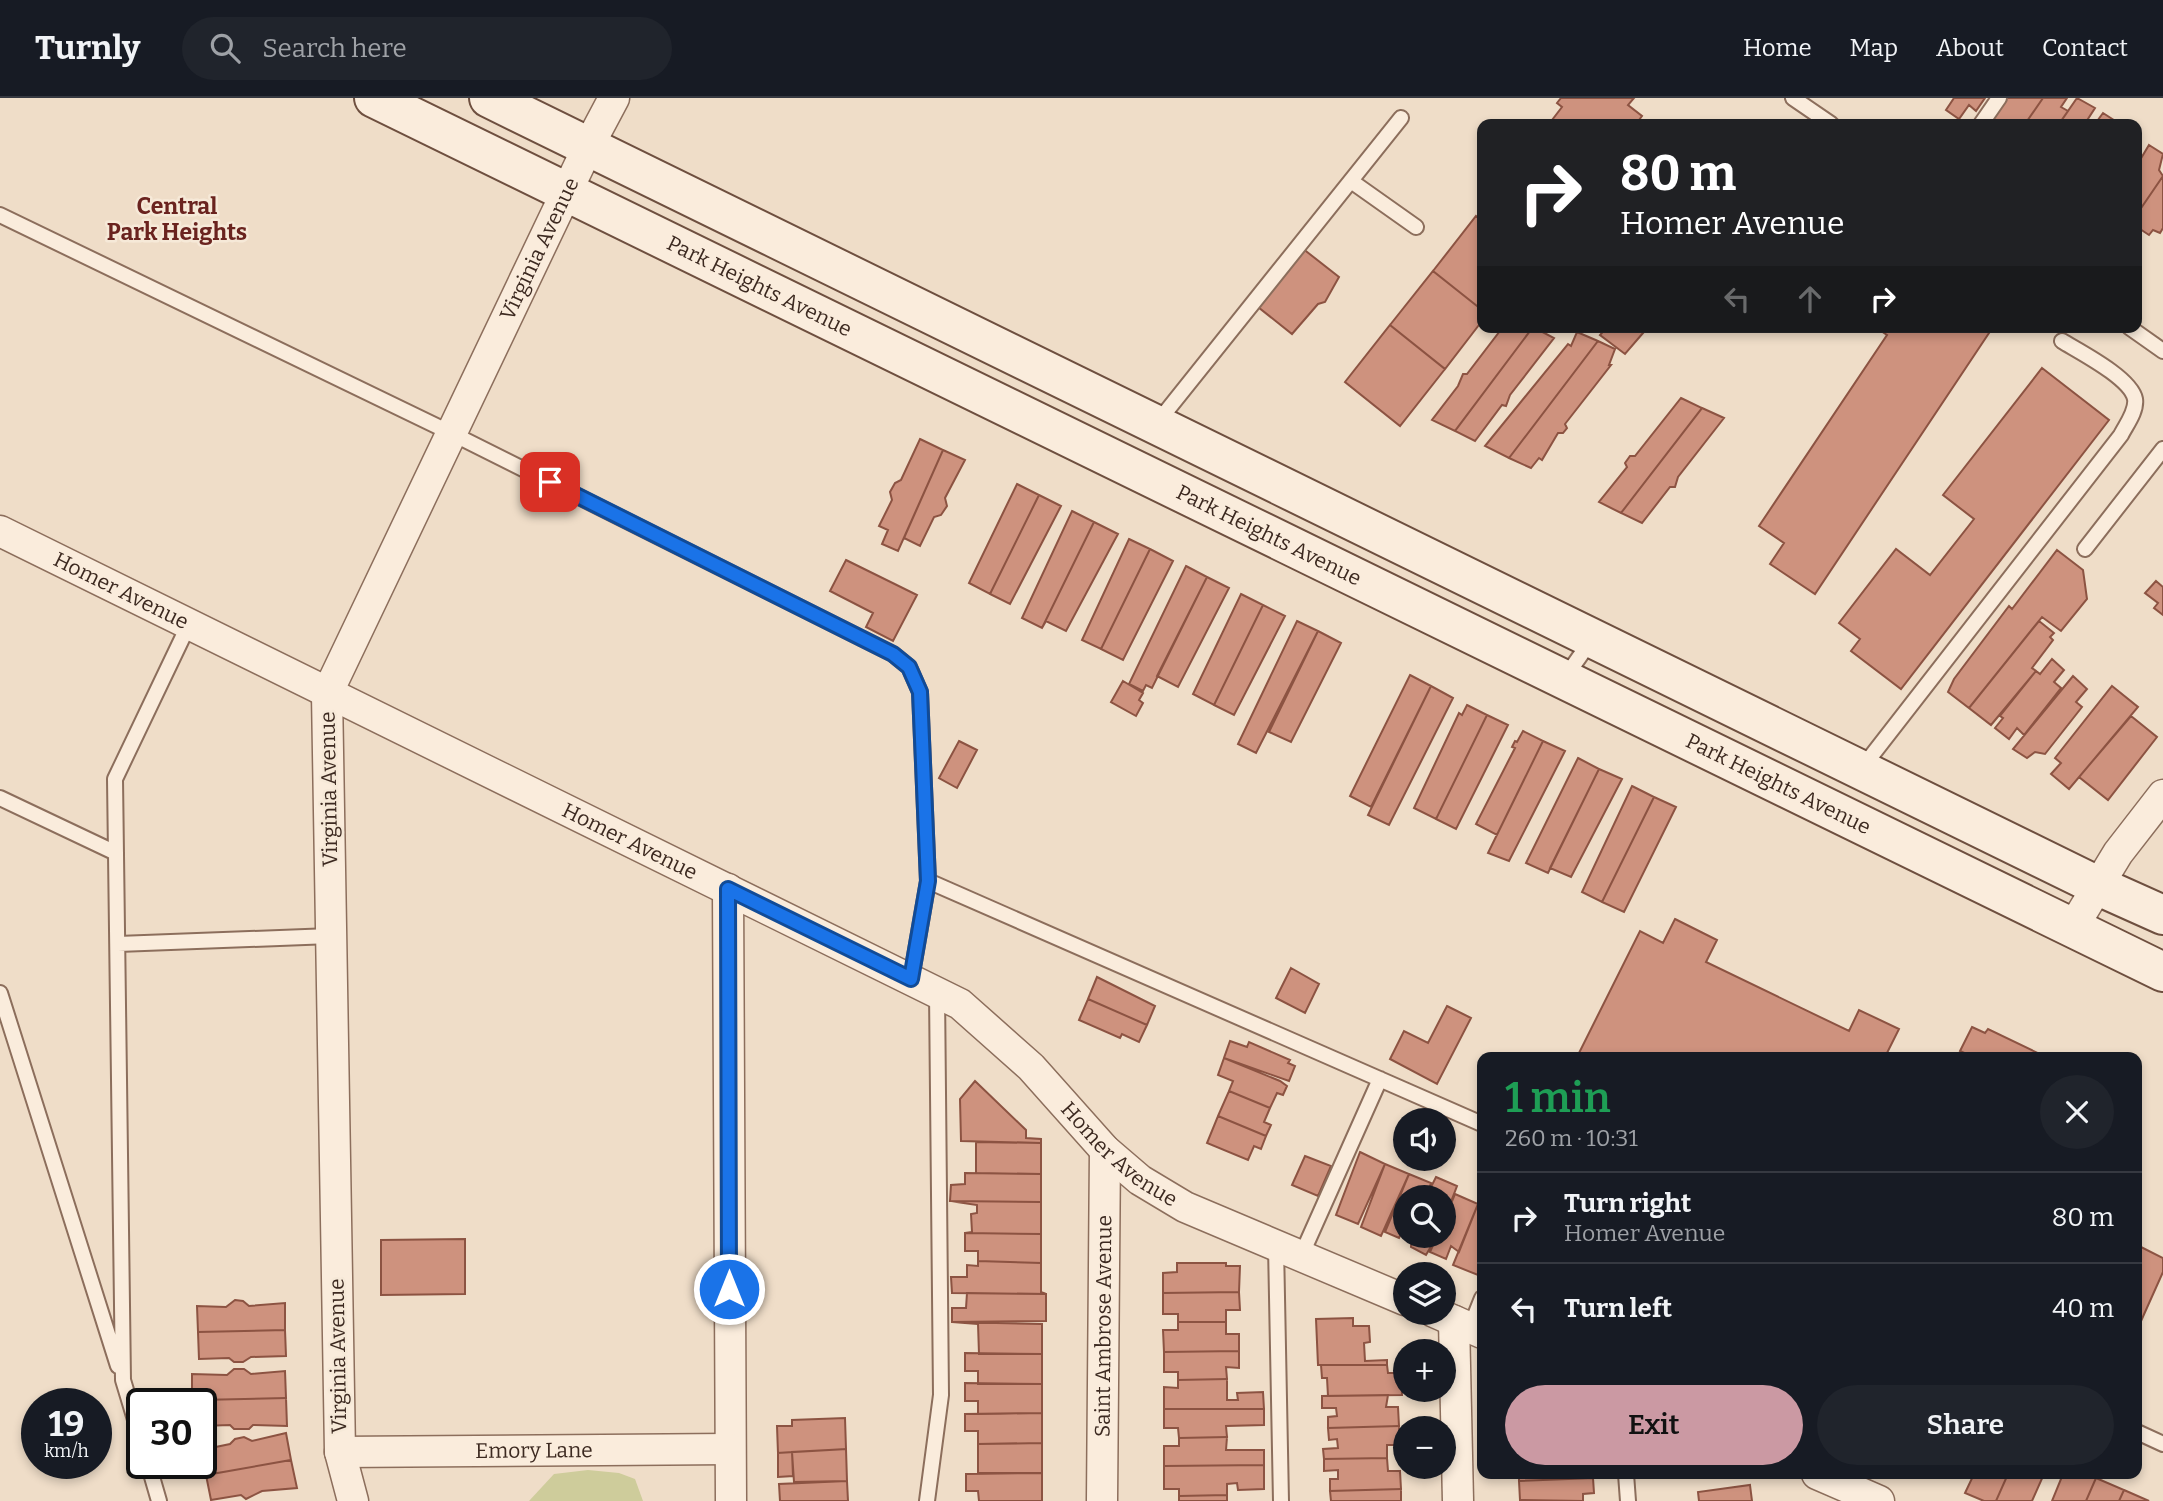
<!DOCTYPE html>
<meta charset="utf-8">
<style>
:root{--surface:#171b24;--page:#20242c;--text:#f1f3f6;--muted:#9ea1a6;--line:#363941;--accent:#cb99a3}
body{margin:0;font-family:Bitter,serif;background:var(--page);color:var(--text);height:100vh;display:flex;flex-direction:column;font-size:26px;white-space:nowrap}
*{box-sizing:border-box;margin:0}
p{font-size:23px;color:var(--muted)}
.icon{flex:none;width:38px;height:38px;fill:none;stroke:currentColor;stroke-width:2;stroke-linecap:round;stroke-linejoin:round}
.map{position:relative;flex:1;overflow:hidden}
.drawer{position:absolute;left:1477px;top:954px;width:665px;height:427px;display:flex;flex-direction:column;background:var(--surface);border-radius:14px;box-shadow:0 4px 10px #0003}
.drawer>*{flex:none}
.top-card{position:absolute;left:1477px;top:21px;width:665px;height:214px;border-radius:14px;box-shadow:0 4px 10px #0003;background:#202124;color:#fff;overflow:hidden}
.buttons{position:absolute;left:1393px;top:1010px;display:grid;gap:14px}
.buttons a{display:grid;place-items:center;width:63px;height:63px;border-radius:50%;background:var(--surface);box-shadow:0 4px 10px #0003;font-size:35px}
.speed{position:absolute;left:21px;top:1290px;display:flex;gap:14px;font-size:35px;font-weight:700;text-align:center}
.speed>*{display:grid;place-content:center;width:91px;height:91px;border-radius:50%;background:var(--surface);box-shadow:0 4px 10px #0003;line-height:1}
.speed small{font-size:18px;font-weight:400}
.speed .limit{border:4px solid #111;border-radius:10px;background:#fff;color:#111}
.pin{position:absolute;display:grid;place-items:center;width:60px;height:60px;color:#fff;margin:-30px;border-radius:14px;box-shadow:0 4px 10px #0006}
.me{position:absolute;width:77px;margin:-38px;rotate:0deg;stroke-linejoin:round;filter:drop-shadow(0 0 5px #0008)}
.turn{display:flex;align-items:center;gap:24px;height:147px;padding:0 28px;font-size:32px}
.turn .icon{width:91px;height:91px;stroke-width:2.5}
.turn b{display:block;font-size:49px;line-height:60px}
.lanes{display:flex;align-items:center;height:66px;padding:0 28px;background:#0003;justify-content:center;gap:35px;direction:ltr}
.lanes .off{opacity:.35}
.round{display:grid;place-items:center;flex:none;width:74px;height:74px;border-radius:37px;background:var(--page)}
.headline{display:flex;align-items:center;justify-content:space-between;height:119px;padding:0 28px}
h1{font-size:42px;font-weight:600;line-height:52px;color:#1e9e55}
.button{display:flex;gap:14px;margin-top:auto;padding:14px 28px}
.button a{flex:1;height:80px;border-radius:42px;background:var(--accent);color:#111;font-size:28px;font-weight:600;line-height:80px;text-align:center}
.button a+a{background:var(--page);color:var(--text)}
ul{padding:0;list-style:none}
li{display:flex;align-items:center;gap:21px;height:91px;padding:0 28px;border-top:2px solid var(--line)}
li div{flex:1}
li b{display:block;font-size:26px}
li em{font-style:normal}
header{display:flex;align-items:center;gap:42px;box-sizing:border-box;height:98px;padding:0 35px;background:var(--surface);border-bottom:2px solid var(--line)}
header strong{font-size:33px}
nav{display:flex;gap:38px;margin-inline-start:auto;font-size:24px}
.search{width:490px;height:63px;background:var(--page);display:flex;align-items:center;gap:18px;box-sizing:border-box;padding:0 24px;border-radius:38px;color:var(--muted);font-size:26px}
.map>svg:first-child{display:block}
</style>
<header>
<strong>Turnly</strong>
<div class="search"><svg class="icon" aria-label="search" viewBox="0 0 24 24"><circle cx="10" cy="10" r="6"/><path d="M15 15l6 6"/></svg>Search here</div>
<nav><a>Home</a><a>Map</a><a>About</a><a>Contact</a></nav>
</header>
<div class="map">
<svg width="2163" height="1403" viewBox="0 0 2163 1403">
<rect width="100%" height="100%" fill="#efddc8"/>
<path fill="#cecc9b" d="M588 1372 619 1375 635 1381 643 1403H529L554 1376Z"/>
<path fill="#ce927e" stroke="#8c5342" stroke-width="2" d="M1561 0H1634L1628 7 1642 18 1636 26H1549L1562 9 1557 5Z
M1954 0H1985L1976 13 1969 7 1959 21 1946 12Z
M2005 0H2043L2025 26H1994L1988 23Z
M2043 0H2067L2061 9 2068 13 2059 26H2025Z
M2077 0 2095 10 2086 24 2089 26H2059Z
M2103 15 2120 26H2095Z
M2149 47 2163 56 2159 72 2163 78 2137 116V67Z
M2163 78V130L2160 135 2153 132 2149 137 2137 129 2140 123 2137 116Z
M1476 118 1482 123V212L1433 173Z
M1302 150 1339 179 1325 204 1318 206 1292 236 1258 209Z
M1433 173 1482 212V223L1445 271 1390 227Z
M1390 227 1445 271 1400 328 1345 284Z
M1503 229H1533L1455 333 1432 322 1458 288 1463 276H1467Z
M1533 229 1554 240 1510 297 1506 308 1502 307 1475 343 1455 333Z
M1607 229H1636L1643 235 1625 256 1600 237Z
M1875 229H1993L1815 496 1770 466 1784 445 1759 428 1887 237Z
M1577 234 1598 243 1509 360 1485 348 1568 246 1571 248Z
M1598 243 1615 251 1609 267H1611L1565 326 1567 330 1563 335H1558L1542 362 1539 360 1531 370 1509 360Z
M2042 270 2109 322 1901 591 1851 553 1860 541 1839 525 1896 451 1930 477 1974 421 1943 397Z
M1681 300 1702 310 1621 415 1599 404 1627 369 1625 365 1630 358H1635Z
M1702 310 1724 320 1678 379 1675 389H1670L1642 425 1621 415Z
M920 341 943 352 898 453 882 446 888 432 879 428 892 402 890 394 895 385 901 382Z
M943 352 965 362 945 400 947 408 941 417 934 419 920 448 904 440Z
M1017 386 1039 397 990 496 969 485Z
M1039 397 1061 408 1010 506 990 496Z
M1072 413 1094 424 1042 530 1022 520Z
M1094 424 1118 436 1112 447 1066 533 1046 523 1042 530Z
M1129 441 1150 451 1101 551 1082 542Z
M1150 451 1173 463 1123 562 1101 551Z
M2057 452 2083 472 2087 501 2061 533 2042 519 1969 610 1948 594 1954 581 2009 508 2012 511Z
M846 462 917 497 893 543 866 529 873 515 830 493Z
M1186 468 1207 479 1152 590 1146 587 1143 593 1129 586Z
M1207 479 1229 490 1178 589 1157 578Z
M2156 483 2163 489V517L2154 510 2158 505 2145 495Z
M1241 496 1263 507 1214 607 1193 596Z
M1263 507 1285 518 1234 617 1214 607Z
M1297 523 1318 533 1256 655 1238 646Z
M2039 523 2054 535 2050 539 2053 542 2032 570 2036 573 1991 627 1969 610Z
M1318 533 1341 545 1291 644 1269 634Z
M2052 561 2064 572 2054 584 2061 590 2024 637 2017 630 2009 641 1995 630 2003 620 2000 618 2036 573 2040 576Z
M1410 577 1431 588 1371 709 1350 698Z
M2073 578 2087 591 2076 604 2082 609 2045 656 2035 654 2027 660 2013 651Z
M1123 583 1143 595 1139 602 1143 605 1136 618 1111 604Z
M1431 588 1453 600 1389 727 1368 717Z
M2112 588 2138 609 2069 691 2051 676 2061 665 2055 660Z
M1467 607 1487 617 1436 721 1414 710 1459 615 1462 617Z
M1487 617 1508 627 1456 731 1436 721Z
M2131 618 2157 639 2108 702 2079 679Z
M1523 633 1543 643 1497 737 1476 726 1515 650 1512 649 1515 643 1517 644Z
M959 643 977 652 957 690 939 680Z
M1543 643 1565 653 1509 763 1488 755Z
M1578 660 1599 671 1548 775 1526 765Z
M1599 671 1622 681 1571 779 1550 770Z
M1632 688 1654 699 1602 804 1582 794Z
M1654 699 1676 709 1624 814 1602 804Z
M1675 821 1717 842 1706 864 1849 933 1859 912 1899 931 1885 959H1577L1640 833 1663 845Z
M1291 870 1319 886 1305 915 1276 900Z
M1097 879 1155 908 1147 927 1088 901Z
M1088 901 1147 927 1139 944 1122 936 1120 940 1079 922Z
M1447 908 1471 920 1437 986 1390 961 1404 933 1428 945Z
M1972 929 1985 935 1988 931 2046 959H1973L1960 953Z
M1230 943 1247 949 1249 944 1290 962 1288 965 1295 968 1289 983 1224 960Z
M1224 960 1280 983 1287 988 1283 997 1277 995 1270 1010 1229 993 1233 983 1218 977Z
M975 983 1026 1032V1040L1041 1041V1045L961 1043 960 1001Z
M1229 993 1270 1010 1264 1024 1271 1027 1266 1038 1218 1018Z
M1218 1018 1266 1038 1261 1051 1254 1048 1248 1062 1207 1045Z
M976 1044 1041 1045V1076L976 1075Z
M1360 1054 1385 1066 1358 1126 1336 1117Z
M1305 1058 1331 1068 1318 1098 1292 1087Z
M1385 1066 1409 1076 1381 1138 1361 1129Z
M965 1075 1041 1076V1104L950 1103 951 1087 965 1086Z
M1409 1076 1431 1085 1426 1099H1405V1128L1399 1140 1385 1134Z
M1436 1079 1457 1088 1444 1122V1099H1426Z
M1455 1096 1478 1106 1459 1154 1451 1148 1446 1161 1430 1154 1437 1138H1444V1122Z
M950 1103 1041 1104V1136L965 1135 972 1134 971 1116 977 1115V1107Z
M1478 1106 1482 1107V1168L1478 1177 1453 1167Z
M965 1135 1041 1136V1165L978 1163V1153H965Z
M1412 1138H1437L1426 1157 1411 1149Z
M465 1141V1196L381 1197V1142Z
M2137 1147 2163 1160V1174L2137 1232Z
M978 1163 1041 1165V1194L1046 1196 952 1195 951 1179H967V1167L978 1168Z
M1177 1165H1226V1168H1240L1239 1194 1163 1195V1175L1177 1174Z
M1239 1194 1240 1212H1226V1224H1178V1216H1163V1195Z
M967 1195 1046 1196V1223L952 1224V1210H966Z
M235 1202 243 1203 249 1208 285 1205V1232L198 1234 197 1208 226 1209Z
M1353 1220V1228H1369L1370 1244 1364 1245 1365 1263 1387 1262V1267H1318L1316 1221Z
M952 1224 1042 1226V1256H979L978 1226Z
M1178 1224H1226V1236H1239V1253L1164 1254 1163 1232H1178Z
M285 1232 286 1258 251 1259 243 1264H234L229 1260 199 1261 198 1234Z
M1239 1253V1270L1226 1269 1227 1281 1178 1282V1274H1164V1254Z
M965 1255 1042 1256V1286H978V1273H965Z
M1321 1267H1387L1388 1275H1401L1402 1297 1328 1298 1327 1280H1322Z
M234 1271H244L251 1276 285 1273 286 1300 199 1302 198 1293 192 1292V1276L227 1277Z
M1227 1281V1302H1238L1237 1295 1263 1294 1264 1311H1164V1289L1178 1290V1282Z
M965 1285 1042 1286V1315L978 1316V1303H965Z
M1388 1297 1386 1309H1398L1399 1328 1328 1330V1319L1337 1318 1336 1310H1322V1298Z
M286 1300 287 1328 253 1327 249 1331H234L230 1327 201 1328 199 1302Z
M1164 1311H1264V1327L1226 1328 1227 1339 1179 1340 1178 1330H1164Z
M1042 1315V1345L978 1346V1333H965V1316Z
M845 1320 846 1351 778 1355 777 1328H792V1322Z
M1399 1328 1400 1347H1387V1360L1324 1361 1323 1351 1338 1350 1337 1341 1329 1342 1328 1330Z
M286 1335 291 1362 206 1377 201 1352 230 1346 235 1341 244 1339 252 1343Z
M1227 1339 1226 1352H1264V1367L1164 1368V1348H1179V1340Z
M1042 1345V1375H978V1346Z
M846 1351 847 1383 794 1384 792 1354Z
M792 1354 793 1378 778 1379V1355Z
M1387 1360 1388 1373H1400L1401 1391 1330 1393V1381H1338V1372L1324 1373V1361Z
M291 1362 297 1390 262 1393 246 1401 241 1397 211 1402 206 1377Z
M1264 1367V1391L1238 1392 1237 1385 1227 1386V1397L1179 1398V1391H1164V1368Z
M1042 1375V1403H979L978 1393H966V1376Z
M1519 1376H1593V1380L1519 1383Z
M1974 1376H2008L1996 1403H1984L1965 1395Z
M2008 1376H2044L2032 1403H1996Z
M2063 1376H2086L2096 1380 2086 1403H2052Z
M1593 1380 1594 1395 1583 1396V1403L1520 1402 1519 1383Z
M2096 1380 2124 1392 2119 1403H2086Z
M847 1383 848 1403H780L779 1386Z
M1750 1387 1752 1403H1699L1698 1394Z
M1401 1391V1403H1331L1330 1393Z
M2124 1392 2149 1403H2119Z
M1227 1397V1403H1179V1398Z"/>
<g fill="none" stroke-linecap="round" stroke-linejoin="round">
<defs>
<path id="lane" d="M1793 0 1831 26
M1981 26 1999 0
M1351 83 1416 129
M0 117 451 335 893 556 909 569 920 594 928 783 911 881
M2129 229 2163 253
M1157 325 1401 20
M2085 451 2163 351
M1566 578 1592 541
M1862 670 2121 337C2126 327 2137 313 2135 301 2131 280 2080 254 2062 243
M0 700 116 755
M928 783 1482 1026
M118 846 331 838
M0 895 118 1268
M1276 1148 1281 1403
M1301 1158 1380 981
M1470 1230 1482 1200
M2137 1334 2163 1346
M142 1345 123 1282 115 681 189 526
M148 1365 159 1403
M1626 1376 1628 1403
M927 1403 941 1297 937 894"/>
<g id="street">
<path id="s1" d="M0 433 960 906 1031 969 1105 1052 1140 1082 1185 1109 1405 1202"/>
<path d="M728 791 731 1403"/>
<path d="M2073 829 2118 755 2163 697"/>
<path d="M1434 1214 1482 1235"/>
<path d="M1454 1223 1458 1403"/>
<path id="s2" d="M340 1354 730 1351"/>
<path d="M1817 1376 1879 1403"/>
<path id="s3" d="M353 1403 340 1354 327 596 588 49 614 0"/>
<path id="s4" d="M1102 1403 1105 1052"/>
</g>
<g id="secondary">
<path id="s5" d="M374 0 2163 874"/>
<path d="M489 0 2096 787 2163 817"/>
</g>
</defs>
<use href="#lane" stroke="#8c6e5c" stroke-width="18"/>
<use href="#street" stroke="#8c6e5c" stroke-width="33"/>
<use href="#secondary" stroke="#6e4f3f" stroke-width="42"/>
<use href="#lane" stroke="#faecdc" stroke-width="14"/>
<use href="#street" stroke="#faecdc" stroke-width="30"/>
<use href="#secondary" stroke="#faecdc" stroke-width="38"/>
</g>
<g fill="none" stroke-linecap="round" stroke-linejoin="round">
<defs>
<path id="route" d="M550 384 893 556 909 569 920 594 928 783 911 881 728 791 729 1191"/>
</defs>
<use href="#route" stroke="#114b97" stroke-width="18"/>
<use href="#route" stroke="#1a73e8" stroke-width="12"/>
</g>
<g text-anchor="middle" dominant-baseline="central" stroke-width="5" stroke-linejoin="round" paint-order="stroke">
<g font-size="21" fill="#3c2920" stroke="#f6e9d8">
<text stroke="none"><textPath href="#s3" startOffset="1302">Virginia Avenue</textPath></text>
<text stroke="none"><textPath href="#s5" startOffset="429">Park Heights Avenue</textPath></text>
<text stroke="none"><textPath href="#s5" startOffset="996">Park Heights Avenue</textPath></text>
<text stroke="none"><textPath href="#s1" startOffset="135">Homer Avenue</textPath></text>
<text stroke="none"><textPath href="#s5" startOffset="1563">Park Heights Avenue</textPath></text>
<text transform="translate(329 691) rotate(-91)">Virginia Avenue</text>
<text stroke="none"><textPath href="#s1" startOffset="702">Homer Avenue</textPath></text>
<text stroke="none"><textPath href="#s1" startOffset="1290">Homer Avenue</textPath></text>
<text stroke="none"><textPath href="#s4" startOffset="175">Saint Ambrose Avenue</textPath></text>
<text transform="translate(338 1258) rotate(-91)">Virginia Avenue</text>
<text stroke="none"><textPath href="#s2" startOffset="194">Emory Lane</textPath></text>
</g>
<g font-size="23" font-weight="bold" fill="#6a231f" stroke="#f6e9d8">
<text x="177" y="108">Central<tspan x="177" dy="26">Park Heights</tspan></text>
</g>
</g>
</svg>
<div class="buttons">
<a><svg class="icon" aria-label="sound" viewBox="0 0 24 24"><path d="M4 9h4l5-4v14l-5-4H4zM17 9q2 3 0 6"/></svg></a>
<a><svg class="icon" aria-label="search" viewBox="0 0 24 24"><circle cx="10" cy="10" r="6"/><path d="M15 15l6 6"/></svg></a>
<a><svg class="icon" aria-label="layers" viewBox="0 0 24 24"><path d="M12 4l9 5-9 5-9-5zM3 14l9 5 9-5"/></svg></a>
<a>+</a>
<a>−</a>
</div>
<div class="speed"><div>19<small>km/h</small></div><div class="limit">30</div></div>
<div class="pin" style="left:550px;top:384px;background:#d93025"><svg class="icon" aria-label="arrive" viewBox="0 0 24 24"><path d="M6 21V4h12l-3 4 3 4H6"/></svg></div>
<svg class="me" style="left:729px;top:1191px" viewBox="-20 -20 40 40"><circle r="17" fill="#1a73e8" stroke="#fff" stroke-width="3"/><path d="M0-11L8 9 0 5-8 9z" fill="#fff"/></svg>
<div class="top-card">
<div class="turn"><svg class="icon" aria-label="right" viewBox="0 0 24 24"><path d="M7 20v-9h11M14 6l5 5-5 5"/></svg><div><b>80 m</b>Homer Avenue</div></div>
<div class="lanes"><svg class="icon off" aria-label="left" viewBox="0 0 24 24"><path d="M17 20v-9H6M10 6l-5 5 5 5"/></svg><svg class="icon off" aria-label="ahead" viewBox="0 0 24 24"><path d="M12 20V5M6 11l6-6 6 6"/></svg><svg class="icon" aria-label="right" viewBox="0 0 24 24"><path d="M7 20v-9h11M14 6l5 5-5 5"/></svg></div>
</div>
<section class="drawer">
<div class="headline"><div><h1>1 min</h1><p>260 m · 10:31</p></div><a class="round"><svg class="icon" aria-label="close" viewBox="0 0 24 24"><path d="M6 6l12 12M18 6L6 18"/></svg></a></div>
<ul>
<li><svg class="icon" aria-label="right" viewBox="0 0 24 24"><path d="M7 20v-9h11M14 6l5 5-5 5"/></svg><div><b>Turn right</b><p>Homer Avenue</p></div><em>80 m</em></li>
<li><svg class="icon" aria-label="left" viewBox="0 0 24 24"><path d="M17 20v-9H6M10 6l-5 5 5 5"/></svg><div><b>Turn left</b></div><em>40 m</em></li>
</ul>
<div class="button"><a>Exit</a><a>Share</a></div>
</section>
</div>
